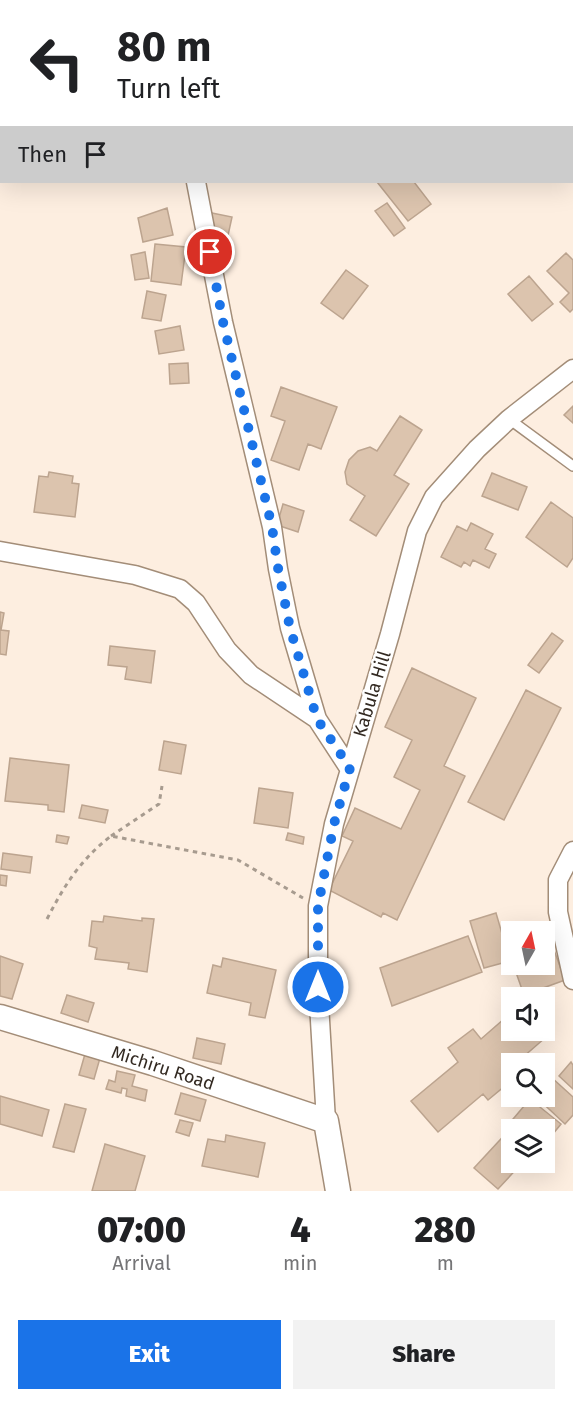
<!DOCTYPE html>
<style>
body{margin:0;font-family:"Fira Sans",sans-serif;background:#f2f2f2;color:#202124;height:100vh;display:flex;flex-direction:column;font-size:22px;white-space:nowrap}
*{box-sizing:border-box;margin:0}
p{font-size:20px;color:#757577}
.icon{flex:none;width:33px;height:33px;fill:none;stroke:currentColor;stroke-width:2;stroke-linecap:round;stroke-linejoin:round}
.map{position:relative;height:1191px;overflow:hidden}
.side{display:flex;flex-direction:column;background:#fff;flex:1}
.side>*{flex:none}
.banner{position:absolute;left:0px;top:0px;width:573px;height:183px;box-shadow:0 6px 24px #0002;background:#fff;color:#202124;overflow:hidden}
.needle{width:39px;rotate:9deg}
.fabs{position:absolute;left:501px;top:921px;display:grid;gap:12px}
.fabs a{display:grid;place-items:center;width:54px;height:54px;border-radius:0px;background:#fff;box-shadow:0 6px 24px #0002;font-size:30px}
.pin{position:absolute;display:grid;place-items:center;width:51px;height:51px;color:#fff;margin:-26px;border:3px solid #fff;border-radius:50%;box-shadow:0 2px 6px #0007}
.me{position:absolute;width:66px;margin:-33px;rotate:0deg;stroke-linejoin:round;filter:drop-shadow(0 0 4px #0008)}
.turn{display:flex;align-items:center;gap:21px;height:126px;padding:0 18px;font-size:27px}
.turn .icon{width:78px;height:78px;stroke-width:2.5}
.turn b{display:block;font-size:42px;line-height:51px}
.then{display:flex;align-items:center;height:57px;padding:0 18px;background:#0003;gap:12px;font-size:22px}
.eta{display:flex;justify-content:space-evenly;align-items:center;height:102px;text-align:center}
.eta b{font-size:36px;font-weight:800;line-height:42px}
.action{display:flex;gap:12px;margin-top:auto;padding:12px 18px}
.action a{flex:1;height:69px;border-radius:0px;background:#1a73e8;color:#fff;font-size:24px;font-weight:800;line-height:69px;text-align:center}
.action a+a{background:#f2f2f2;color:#202124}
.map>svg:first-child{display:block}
.building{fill:#dcc4ae;stroke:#bca48f;stroke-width:1.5}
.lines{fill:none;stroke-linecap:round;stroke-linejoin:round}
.lane-casing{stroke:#a38d78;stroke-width:12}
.street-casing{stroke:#a38d78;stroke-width:21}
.secondary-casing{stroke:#a38d78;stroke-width:27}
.path{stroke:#a79b8f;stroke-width:3;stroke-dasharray:4.5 4.5;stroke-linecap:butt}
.lane{stroke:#fff;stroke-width:9}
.street{stroke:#fff;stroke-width:18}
.secondary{stroke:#fff;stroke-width:24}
.route{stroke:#1a73e8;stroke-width:10;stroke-dasharray:0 18}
.labels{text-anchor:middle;stroke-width:5;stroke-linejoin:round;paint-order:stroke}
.street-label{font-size:18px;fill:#332a22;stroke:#fff}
</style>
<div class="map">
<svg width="573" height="1191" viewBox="0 0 573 1191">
<rect width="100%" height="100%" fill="#fdeee0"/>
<path class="building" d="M90,0H135L90,2Z
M377,182H414L431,204L408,221Z
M387,203L405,228L394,236L375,211Z
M167,208L173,235L143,242L138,218Z
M212,213L232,217L227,240L207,236Z
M155,244L186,247L181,285L151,281Z
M145,252L149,278L135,280L131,255Z
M566,253L573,260V309L570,312L560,302L569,293L547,271Z
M346,270L368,286L343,319L321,303Z
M529,276L553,304L532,321L508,294Z
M147,291L166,295L161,321L142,318Z
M180,326L184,350L159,354L155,331Z
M188,363L189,383L170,384L169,364Z
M281,387L337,407L321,449L308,444L299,470L271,460L285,421L271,416Z
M573,406V423L564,415Z
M400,416L422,430L394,475L409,484L376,536L350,520L365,496L347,484L345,472L349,460L358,451L370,447L377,451Z
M49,472L73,476L72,483L79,484L75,517L34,512L39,476L48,477Z
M492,473L527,487L518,510L482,496Z
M551,502L573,518V558L567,567L526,537Z
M283,504L304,511L298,532L277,525Z
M471,523L493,534L485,549L496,554L489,568L473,560L470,566L464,562L461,567L441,557L457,526L467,531Z
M0,612L4,613L1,630L9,631L6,655L0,654Z
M552,633L563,641L539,673L528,665Z
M110,646L155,651L151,683L125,679L127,667L108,665Z
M412,668L476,698L444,766L465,776L397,920L383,913L381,917L329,890L353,841L342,836L355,808L401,829L420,790L394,777L412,740L385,727Z
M526,690L561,708L504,820L468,802Z
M164,741L186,745L181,774L159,770Z
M10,758L69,765L64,812L48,810V805L5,801Z
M259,788L293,793L288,828L254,823Z
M82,805L108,810L105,823L79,818Z
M288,833L304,837L303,844L286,840Z
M57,835L69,837L67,844L56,842Z
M3,853L32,857L30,873L1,869Z
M0,875L7,876L6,886L0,885Z
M496,913L510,961L484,968L470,921Z
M104,916L142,921V918L154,919L147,972L128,969L129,963L95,959L97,948L89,946L92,921L103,922Z
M468,936L482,972L392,1006L380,968Z
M554,950L565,980L524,995L513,964H544V953Z
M0,956L23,964L12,999L0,996Z
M223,958L276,970L265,1018L249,1015L251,1003L207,993L213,965L221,967Z
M67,995L94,1003L88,1022L61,1013Z
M512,1012V1030H539L545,1038L515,1064H512V1067L505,1072L512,1080L488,1100L483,1094L438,1132L411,1101L458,1062L448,1048L473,1029L481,1039Z
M197,1038L225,1044L221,1064L193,1058Z
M85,1054L100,1058L94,1079L79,1075Z
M571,1062L573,1065V1089L559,1076Z
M117,1071L135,1075L132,1086L147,1090L145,1101L126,1096L127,1089L122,1088L121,1093L106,1089L109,1080L115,1082Z
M551,1077L573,1097V1115L565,1124L535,1096H544V1084Z
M181,1093L206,1100L200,1121L175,1114Z
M0,1096L49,1110L42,1136L0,1124Z
M530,1099L561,1124L544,1145V1130H513L508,1125Z
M65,1104L86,1109L74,1152L53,1147Z
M180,1120L193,1123L189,1136L176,1132Z
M512,1127L515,1130H512V1162H523L498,1189L474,1168Z
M226,1135L265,1143L258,1177L202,1166L208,1139L225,1142Z
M105,1144L145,1156L135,1191H92Z"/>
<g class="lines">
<defs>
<path id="lane" d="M509,419L573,466"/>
<path id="street" d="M161,0V2
M196,182L223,322L272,527L278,569L290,628L317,719
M0,551L135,575L180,589L196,603L227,650L251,675L317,719L349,768
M573,851L558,880V912L573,980
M326,1121L318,987V906L334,824L390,634L417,531L434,497L477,449L509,419L573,369"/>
<path id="secondary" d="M0,1017L153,1063L326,1121L338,1191"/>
</defs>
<use href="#lane" class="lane-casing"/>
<use href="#street" class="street-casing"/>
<use href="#secondary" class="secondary-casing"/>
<path class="path" d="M111,836L159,804L162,786
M47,919C64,886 80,860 111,836L238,860L303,898"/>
<use href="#lane" class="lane"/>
<use href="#street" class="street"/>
<use href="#secondary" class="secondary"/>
</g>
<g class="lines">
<path class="route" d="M210,252L223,322L272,527L278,568L290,628L317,719L350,768L334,824L318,906V987"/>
</g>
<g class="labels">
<g class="street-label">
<text transform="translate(372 694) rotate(-73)" y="6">Kabula Hill</text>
<text transform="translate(163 1068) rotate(18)" y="6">Michiru Road</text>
</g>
</g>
</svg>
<div class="fabs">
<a><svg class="needle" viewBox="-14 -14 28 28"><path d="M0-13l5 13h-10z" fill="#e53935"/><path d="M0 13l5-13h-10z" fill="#757577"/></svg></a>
<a><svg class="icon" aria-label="sound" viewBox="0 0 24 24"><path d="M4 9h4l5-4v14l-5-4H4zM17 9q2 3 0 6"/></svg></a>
<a><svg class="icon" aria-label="search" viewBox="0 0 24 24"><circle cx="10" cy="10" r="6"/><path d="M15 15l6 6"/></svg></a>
<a><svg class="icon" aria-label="layers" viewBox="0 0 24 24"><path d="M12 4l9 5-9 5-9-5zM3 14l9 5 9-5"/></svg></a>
</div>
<div class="pin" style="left:210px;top:252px;background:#d93025"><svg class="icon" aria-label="arrive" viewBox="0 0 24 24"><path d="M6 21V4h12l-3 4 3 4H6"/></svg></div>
<svg class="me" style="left:318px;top:987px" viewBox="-20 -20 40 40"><circle r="17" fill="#1a73e8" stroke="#fff" stroke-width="3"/><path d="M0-11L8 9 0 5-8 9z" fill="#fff"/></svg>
<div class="banner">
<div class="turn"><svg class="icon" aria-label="left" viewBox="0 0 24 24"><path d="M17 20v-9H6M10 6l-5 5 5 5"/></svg><div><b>80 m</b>Turn left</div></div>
<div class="then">Then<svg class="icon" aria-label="arrive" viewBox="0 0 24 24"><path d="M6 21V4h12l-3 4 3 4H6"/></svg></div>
</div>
</div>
<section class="side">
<div class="eta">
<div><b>07:00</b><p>Arrival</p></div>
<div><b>4</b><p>min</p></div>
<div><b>280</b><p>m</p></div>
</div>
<div class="action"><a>Exit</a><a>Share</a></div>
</section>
